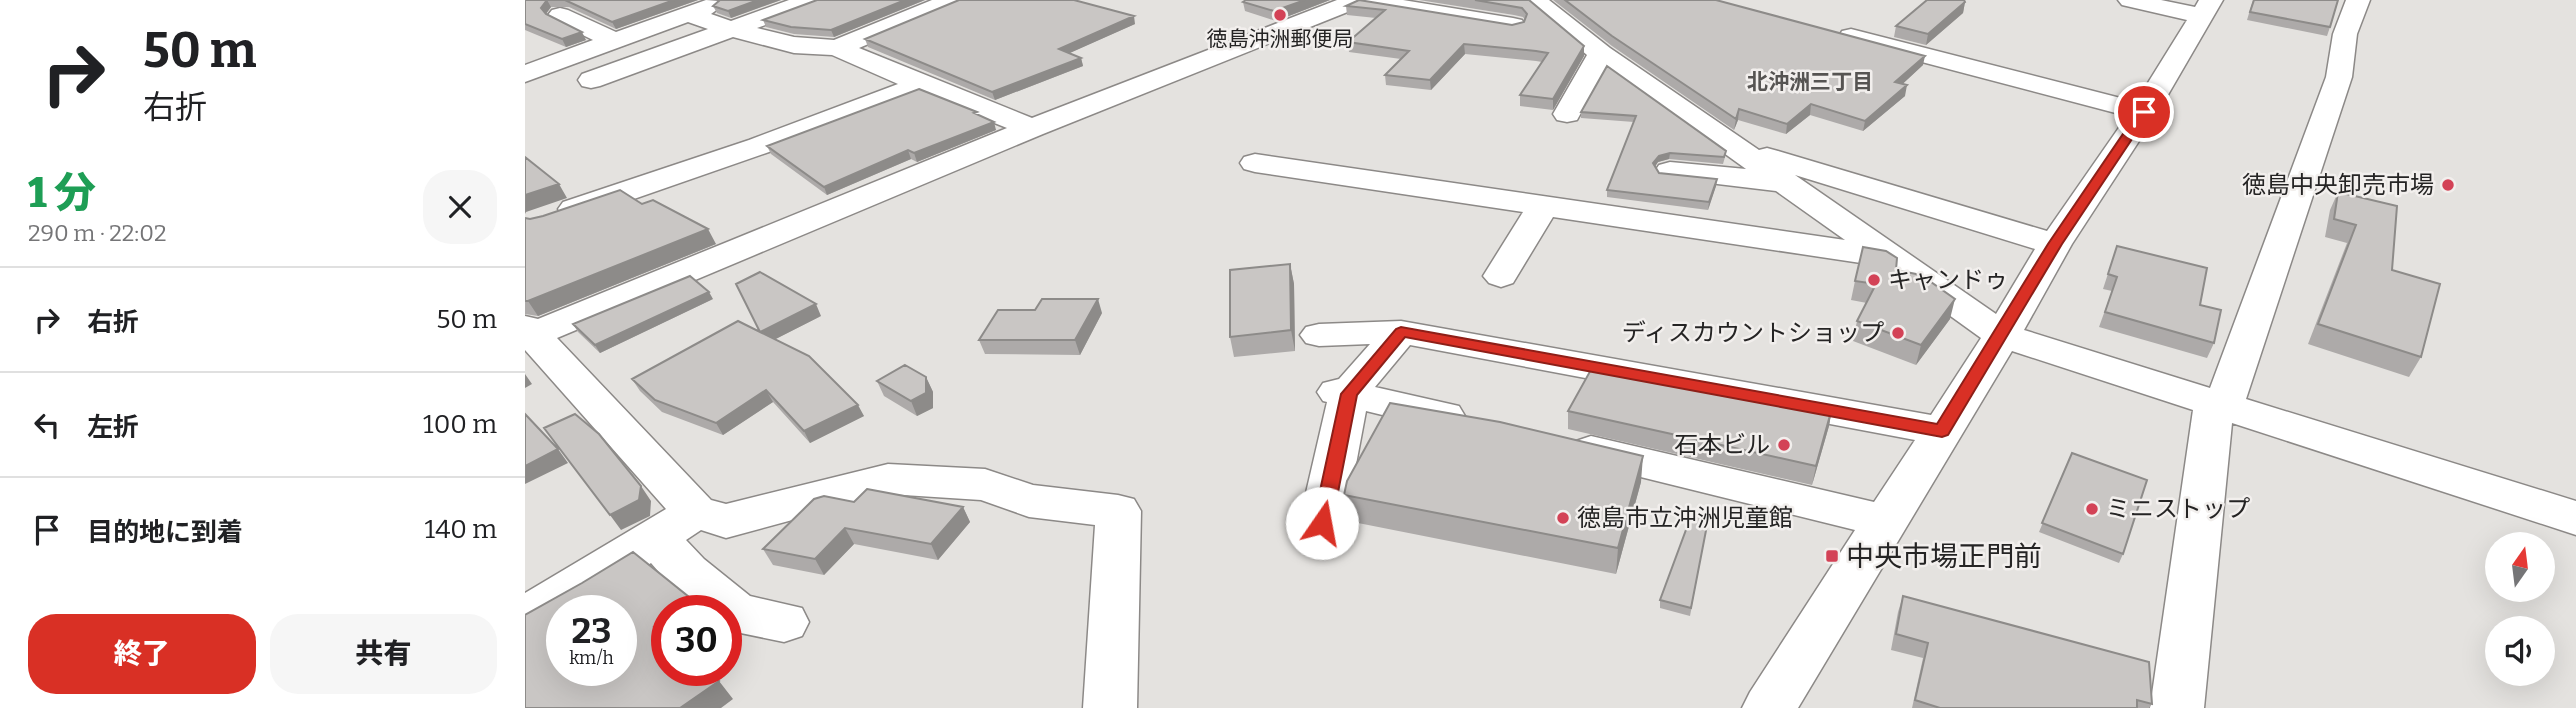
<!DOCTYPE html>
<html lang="ja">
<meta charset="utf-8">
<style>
body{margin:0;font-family:Bitter,"Noto Sans JP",serif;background:#f6f6f6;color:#202124;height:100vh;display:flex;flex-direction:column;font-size:26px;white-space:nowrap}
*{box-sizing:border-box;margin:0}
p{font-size:23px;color:#757577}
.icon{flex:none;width:38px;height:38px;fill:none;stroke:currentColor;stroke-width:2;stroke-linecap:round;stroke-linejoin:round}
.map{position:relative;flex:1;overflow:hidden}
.details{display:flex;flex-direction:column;background:#fff;width:525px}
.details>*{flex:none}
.guide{background:#fff;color:#202124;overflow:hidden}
.needle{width:46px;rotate:14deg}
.buttons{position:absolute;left:1960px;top:532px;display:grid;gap:14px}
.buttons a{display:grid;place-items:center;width:70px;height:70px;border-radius:50%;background:#fff;box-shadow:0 7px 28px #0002;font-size:35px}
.speed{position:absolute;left:21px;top:595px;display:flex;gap:14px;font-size:35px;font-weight:700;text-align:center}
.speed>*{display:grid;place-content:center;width:91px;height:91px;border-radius:50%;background:#fff;box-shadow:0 7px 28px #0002;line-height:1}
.speed small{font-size:18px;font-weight:400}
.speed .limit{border:10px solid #d22;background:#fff;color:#111}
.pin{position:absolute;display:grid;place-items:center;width:60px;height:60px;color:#fff;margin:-30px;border:4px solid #fff;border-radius:50%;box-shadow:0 2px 7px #0007}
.me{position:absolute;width:77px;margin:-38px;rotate:12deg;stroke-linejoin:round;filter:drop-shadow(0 0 5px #0008)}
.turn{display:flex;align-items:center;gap:24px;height:147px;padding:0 28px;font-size:32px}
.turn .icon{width:91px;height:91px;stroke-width:2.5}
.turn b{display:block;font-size:49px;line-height:60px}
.round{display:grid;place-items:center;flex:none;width:74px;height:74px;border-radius:28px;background:#f6f6f6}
.overview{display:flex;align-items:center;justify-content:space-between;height:119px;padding:0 28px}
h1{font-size:42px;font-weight:800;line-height:52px;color:#1e9e55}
.button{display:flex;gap:14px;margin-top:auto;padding:14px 28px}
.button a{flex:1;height:80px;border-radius:28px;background:#d93025;color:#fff;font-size:28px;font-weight:800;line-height:80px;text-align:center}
.button a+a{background:#f6f6f6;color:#202124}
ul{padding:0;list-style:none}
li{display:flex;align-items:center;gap:21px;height:105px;padding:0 28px;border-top:2px solid #e0e0e0}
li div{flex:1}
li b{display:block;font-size:26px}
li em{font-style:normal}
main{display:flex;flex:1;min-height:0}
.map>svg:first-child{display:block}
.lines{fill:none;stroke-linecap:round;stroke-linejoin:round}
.minor-casing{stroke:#8c8987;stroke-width:3}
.minor{fill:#fff;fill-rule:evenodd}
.wall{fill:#adaaa9}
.shaded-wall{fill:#8d8b89}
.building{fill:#c9c6c4;stroke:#8d8b89;stroke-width:2;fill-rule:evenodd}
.route{fill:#d93025;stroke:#8d1f18;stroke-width:2}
.poi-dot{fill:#d34256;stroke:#f2efed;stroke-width:2.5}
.labels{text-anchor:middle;stroke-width:5;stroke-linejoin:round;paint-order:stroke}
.far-poi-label{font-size:21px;fill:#252424;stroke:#f2efed}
.far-neighbourhood-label{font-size:21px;font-weight:bold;fill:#565452;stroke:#f2efed}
.poi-label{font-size:24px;fill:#252424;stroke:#f2efed;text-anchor:end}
.near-poi-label{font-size:28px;fill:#252424;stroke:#f2efed;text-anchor:start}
</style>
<main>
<section class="details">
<div class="guide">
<div class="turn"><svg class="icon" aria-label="right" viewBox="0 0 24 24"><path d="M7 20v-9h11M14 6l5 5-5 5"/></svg><div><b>50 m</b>右折</div></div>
</div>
<div class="overview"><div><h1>1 分</h1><p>290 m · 22:02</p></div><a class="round"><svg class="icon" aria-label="close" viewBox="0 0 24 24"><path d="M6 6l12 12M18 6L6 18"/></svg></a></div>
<ul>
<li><svg class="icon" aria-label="right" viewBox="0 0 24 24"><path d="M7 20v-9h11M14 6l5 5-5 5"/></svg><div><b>右折</b></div><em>50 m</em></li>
<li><svg class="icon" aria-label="left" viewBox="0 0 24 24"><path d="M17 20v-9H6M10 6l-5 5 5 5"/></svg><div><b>左折</b></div><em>100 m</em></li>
<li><svg class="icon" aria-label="arrive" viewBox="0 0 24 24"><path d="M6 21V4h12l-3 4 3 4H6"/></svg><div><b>目的地に到着</b></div><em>140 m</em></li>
</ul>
<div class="button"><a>終了</a><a>共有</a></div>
</section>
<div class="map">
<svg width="2051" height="708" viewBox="0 0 2051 708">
<rect width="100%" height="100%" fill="#e4e2df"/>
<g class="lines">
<defs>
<path id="minor" d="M181,0L193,1L197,6L186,14L206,21L264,0H298L294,5L232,28L269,37L309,40L407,0H439L435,5L334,48L507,118L812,0H878L988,18L997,20L1000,25L997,30L988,32L835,7L518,134L32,338L186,500L201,504L363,464L460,469L508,485L593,495L609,499L616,511L612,708H558L570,525L504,517L456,500L363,494L201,538L176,530L161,540L179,559L225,596L277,608L284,622L277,636L259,642L201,630V611H175L145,585L126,563C101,579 65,611 37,611V619L0,636V593L141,509L0,350V316L13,319L482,128L397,94L244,152L60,216L49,219L38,216L33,209L38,202L224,140L373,84L307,55L269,53L208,37L75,86L66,88L57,86L53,80L57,74L183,29L163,22L0,82V65L68,40L27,20L23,15L27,10L35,8L43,10L91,32Z
M997,0H1024L1085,48L1234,150L1242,148L1253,151L1522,231L1602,116L1317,41L1314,36L1317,31L1326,29L1611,102L1662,20L1597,5L1593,0H1636L1670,7L1674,0H1698L1633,112L1547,244L1499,330L1685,388L1801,77L1808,34L1821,0H1845L1832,34L1827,77L1721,399L2051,501V535L1707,423L1679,708H1625L1668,410L1487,351L1273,708H1217L1225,692L1330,530L1051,461L1045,451L1051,441L1066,436L1349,502L1390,440L885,345L850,387L934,406L940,416L934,426L919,430L841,411L820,523L813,535L797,540L781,535L774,523L802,402L798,401L792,392L798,383L814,379L845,344L794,346L781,343L775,335L781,327L794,324L876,321L1406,415L1456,338L1356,266L1028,217L988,283L976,287L964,283L958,276L998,212L730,172L719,169L715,163L719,157L730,154L1320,240L1251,191L1134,177L1130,171L1134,165L1145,162L1221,169L1081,68L1052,120L1042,122L1032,120L1028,114L1062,55ZM1270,175L1510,249L1471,314Z"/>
</defs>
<use href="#minor" class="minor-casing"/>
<use href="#minor" class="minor"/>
</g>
<path class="wall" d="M0,0H173L91,29L44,7H26L21,14L61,40L41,47L0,30Z
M195,0H256L206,18L192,13L188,6Z
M400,0L309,37L269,34L241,27L238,20Z
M805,0L751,21L720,11L718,2Z
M894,0H1004L1059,46V56L1028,110L995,106V95L1017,62L1011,61L940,54L906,90L861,85L860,75L876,59L824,52L823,42L851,18L822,15L821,6L987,25L999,22L1000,20L998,17L989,15Z
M1028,0H1191L1398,65L1377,84L1380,96L1338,131L1285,115L1261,134L1213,120L1209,130L1087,46Z
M1728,0H1813L1805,27L1802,36L1722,20Z
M1440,2L1438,13L1401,45L1369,37L1371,26Z
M610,24L544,53L556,58L558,66L470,100L343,47L340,39Z
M1082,66L1200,157L1198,164L1144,159L1133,162L1130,166L1134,173L1191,186L1183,210L1082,197V190L1109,122L1056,118V112Z
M453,115L471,130L392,162L386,159L302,195L246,154L242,146Z
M1813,192L1867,270L1896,357L1884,377L1783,344L1822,243L1800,237L1805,210Z
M117,204L191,244L13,316L0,314V218L5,219Z
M1592,246L1675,305L1689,343L1682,358L1574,327L1587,291L1578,289Z
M765,264L769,284L770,351L709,357L705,337Z
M1371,270L1425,319L1391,365L1328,341L1332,321L1342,303L1326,300L1330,281Z
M188,299L75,353L53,332L48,324Z
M577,313L555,355L460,354L454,340Z
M296,316L250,339L339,416L285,443L248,402L198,435L137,412L115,391L107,379Z
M401,377L408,392V408L392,416L359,396L352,381Z
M1232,399L1307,408L1304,426L1287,485L1043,429V411Z
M1547,453L1598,554L1594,563L1514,532Z
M1116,482L1091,574L823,521L819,495Z
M329,502L438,507L445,522L413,560L329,544L299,575L248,565L238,549Z
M1184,515L1165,616L1135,608V600Z
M1378,596L1627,704L1624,708H1387L1398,658L1366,650L1373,612Z"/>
<path class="shaded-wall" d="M22,0L26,7L20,15L16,8Z
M149,0H173L91,29L87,22Z
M233,0H256L206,18L203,11Z
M380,0H400L309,37L306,30Z
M780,0H805L751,21L749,11Z
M1440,2L1438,13L1401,45L1403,34Z
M609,16L610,24L536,57L534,49Z
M57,32L61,40L41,47L37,39Z
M939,44L940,54L906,90L905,80Z
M1059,46V56L1028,110V99Z
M1400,56L1398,65L1368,93L1370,82Z
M556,58L558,66L470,100L467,92Z
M1382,85L1380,96L1338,131L1340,121Z
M1286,104L1285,115L1261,134L1262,124Z
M1214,109L1213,120L1209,130L1211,119Z
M469,122L471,130L392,162L389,153Z
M383,150L386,159L302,195L299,187Z
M1145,153L1144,159L1133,162L1128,170V163L1134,156Z
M1192,179L1191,186L1183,210L1184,202Z
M34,184L42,198L1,212L0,214V195Z
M183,229L191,244L13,316L3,301Z
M765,264L769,284L770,351L766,330Z
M184,292L188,299L75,353L70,345Z
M573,299L577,313L555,355L550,340Z
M1430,299L1425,319L1391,365L1396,345Z
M291,304L296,316L241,344L235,332Z
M0,374L7,384L0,388Z
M401,377L408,392V408L392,416L386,401Z
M241,390L248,402L198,435L191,423Z
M333,405L339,416L285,443L279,431Z
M1307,408L1304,426L1287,485L1291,466Z
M33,449L43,463L0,484V466Z
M1118,456L1116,482L1091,574L1093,548Z
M116,486L126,501L125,516L96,530L85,515Z
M438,507L445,522L413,560L406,544Z
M320,528L329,544L299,575L290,559Z
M169,601L176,611H153Z
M142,619V645L129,627Z
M194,681L208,699L196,708H155Z"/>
<path class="building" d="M0,0H149L87,22L40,0H22L16,8L21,14L57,32L37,39L0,24Z
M195,0H233L203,11L188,6Z
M292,0H380L306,30L266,27L238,20Z
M434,0H549L609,16L534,49L556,58L467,92L340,39Z
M721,0H780L749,11L718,2Z
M834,0L987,25L999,22L1002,14L997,8L950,0H1004L1059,46L1028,99L995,95L1023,53L1011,51L939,44L905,80L860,75L884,51L823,42L860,10L821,6Z
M1040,0H1191L1400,56L1370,82L1382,85L1340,121L1286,104L1262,124L1214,109L1211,119L1087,36Z
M1402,0H1439L1440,2L1403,34L1371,26Z
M1729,0H1813L1805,27L1725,12Z
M1082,66L1201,151L1199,157L1145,153L1134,156L1128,163L1134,173L1192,179L1184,202L1082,190L1111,116L1056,112Z
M394,89L452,112L449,113L469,122L389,153L383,150L299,187L242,146Z
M0,157L34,184L0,195Z
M95,190L117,204L128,200L183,229L3,301H0V218L5,219L18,216Z
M1813,192L1872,206L1867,270L1915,284L1896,357L1793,324L1831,225L1809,219Z
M1592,246L1682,268L1675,305L1696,310L1689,343L1580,312L1592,277L1583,274Z
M1338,247L1361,251L1372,258L1371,270L1396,275L1430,299L1396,345L1332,321L1351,284L1330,281Z
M765,264L766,330L705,337V270Z
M235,272L291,304L235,332L284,356L333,405L279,431L241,390L191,423L130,400L107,379L213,321L235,332L211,284Z
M165,276L184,292L70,345L48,324Z
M517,299H573L550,340H454L473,310H510Z
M380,365L401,377V393L386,401L352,381Z
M1068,366L1232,399L1233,394L1307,408L1291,466L1043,411Z
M865,403L975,422L1118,456L1093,548L819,495L822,481Z
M0,414L33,449L0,466Z
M50,414L74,434L116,486L114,500L85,515L19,428Z
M1547,453L1622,480L1598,554L1517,523Z
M342,489L438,507L406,544L320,528L290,559L238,549L289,499L299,496L329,502Z
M1168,511L1184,515L1166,608L1135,600Z
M108,552L169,601L153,611H142V619L129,627L142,638V670H181L194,681L155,708H0V615L57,583ZM37,611H96V670H37Z
M1378,596L1624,662L1627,704L1612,700V708H1415L1390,700L1403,643L1371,634Z"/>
<path class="route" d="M1619,108L1625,112L1537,244L1423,435L1417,437L880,337L832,395L807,523L804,527H791L788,523L816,394L871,329L876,327L1412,424L1523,244L1615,109Z"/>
<g class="poi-dot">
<circle cx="755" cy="15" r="7"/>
<circle cx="1923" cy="185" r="7"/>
<circle cx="1349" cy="280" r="7"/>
<circle cx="1373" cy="333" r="7"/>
<circle cx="1259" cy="445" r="7"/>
<circle cx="1567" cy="509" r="7"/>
<circle cx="1038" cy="518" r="7"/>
<rect x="1300" y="549" width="14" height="14" rx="3.5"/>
</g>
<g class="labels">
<g class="far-poi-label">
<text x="755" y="46">徳島沖洲郵便局</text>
</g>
<g class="far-neighbourhood-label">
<text x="1285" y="89">北沖洲三丁目</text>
</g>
<g class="poi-label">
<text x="1909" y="193">徳島中央卸売市場</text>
<text x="1363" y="288" text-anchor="start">キャンドゥ</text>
<text x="1359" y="341">ディスカウントショップ</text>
<text x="1245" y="453">石本ビル</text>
<text x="1581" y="517" text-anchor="start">ミニストップ</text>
<text x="1052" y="526" text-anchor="start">徳島市立沖洲児童館</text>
</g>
<g class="near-poi-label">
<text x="1321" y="566">中央市場正門前</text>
</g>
</g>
</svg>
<div class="buttons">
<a><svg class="needle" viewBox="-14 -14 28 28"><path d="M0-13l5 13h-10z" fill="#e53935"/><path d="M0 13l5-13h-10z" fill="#757577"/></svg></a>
<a><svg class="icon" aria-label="sound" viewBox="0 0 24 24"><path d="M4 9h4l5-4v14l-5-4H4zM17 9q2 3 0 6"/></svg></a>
</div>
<div class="speed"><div>23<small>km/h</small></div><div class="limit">30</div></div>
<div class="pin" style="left:1619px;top:112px;background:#d93025"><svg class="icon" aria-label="arrive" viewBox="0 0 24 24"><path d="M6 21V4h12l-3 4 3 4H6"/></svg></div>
<svg class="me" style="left:797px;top:523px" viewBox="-20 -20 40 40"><circle r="19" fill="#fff"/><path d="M0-13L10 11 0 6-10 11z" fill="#d93025"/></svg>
</div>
</main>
